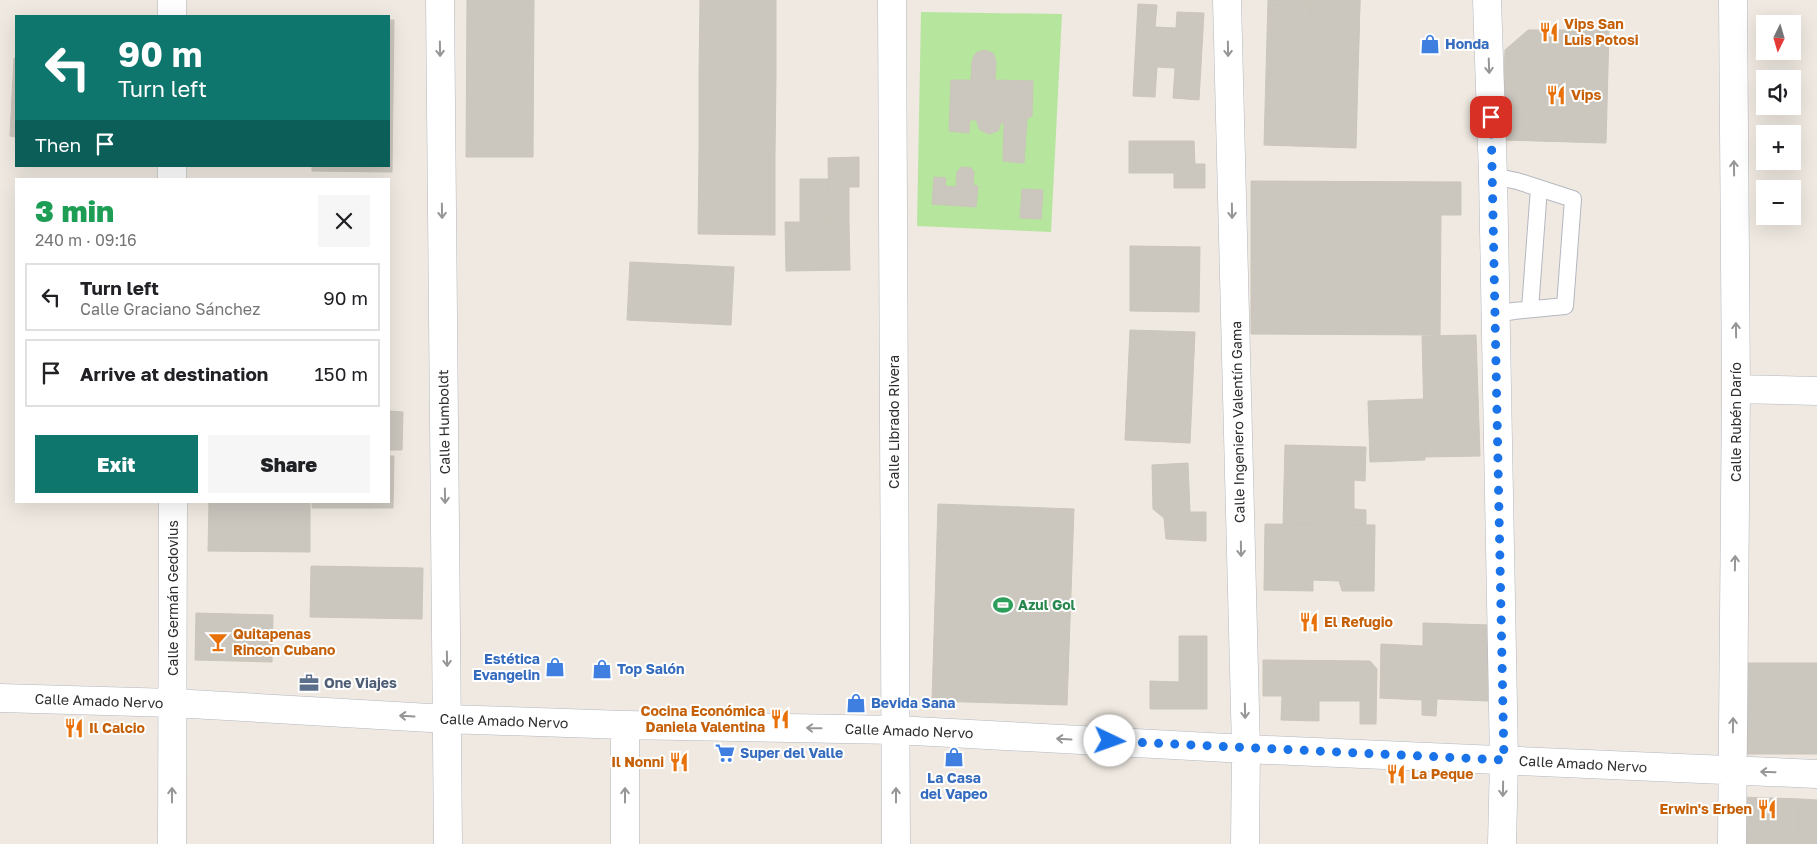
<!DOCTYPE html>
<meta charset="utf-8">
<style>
body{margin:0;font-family:"Golos Text",sans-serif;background:#f6f6f6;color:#202124;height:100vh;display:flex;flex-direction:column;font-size:19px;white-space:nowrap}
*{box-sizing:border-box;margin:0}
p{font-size:16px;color:#757577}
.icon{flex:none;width:28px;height:28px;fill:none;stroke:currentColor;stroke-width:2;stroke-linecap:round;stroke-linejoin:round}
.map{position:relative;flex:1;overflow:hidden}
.side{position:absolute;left:15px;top:178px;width:375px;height:325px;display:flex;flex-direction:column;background:#fff;border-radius:0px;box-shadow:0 5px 20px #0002}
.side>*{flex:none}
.top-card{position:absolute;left:15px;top:15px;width:375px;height:152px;border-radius:0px;box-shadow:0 5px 20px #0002;background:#0f766e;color:#fff;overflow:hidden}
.needle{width:32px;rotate:185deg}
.fabs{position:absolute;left:1756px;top:15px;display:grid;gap:10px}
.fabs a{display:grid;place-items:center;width:45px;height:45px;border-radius:0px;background:#fff;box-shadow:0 5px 20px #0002;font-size:25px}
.pin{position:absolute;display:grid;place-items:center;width:42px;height:42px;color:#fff;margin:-21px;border-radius:10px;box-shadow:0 2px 8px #0006}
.me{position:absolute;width:55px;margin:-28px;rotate:93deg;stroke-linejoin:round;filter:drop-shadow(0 0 4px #0008)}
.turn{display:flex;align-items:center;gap:18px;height:105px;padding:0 20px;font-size:22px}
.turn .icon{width:65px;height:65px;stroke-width:2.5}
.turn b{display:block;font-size:35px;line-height:42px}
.then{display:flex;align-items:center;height:48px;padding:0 20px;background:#0003;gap:10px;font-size:19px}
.round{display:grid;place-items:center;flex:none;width:52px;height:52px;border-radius:0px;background:#f6f6f6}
.summary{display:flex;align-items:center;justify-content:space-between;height:85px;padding:0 20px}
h1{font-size:30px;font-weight:800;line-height:38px;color:#1e9e55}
.button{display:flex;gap:10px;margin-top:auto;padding:10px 20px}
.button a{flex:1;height:58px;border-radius:0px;background:#0f766e;color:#fff;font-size:20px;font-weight:800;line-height:58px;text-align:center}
.button a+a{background:#f6f6f6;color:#202124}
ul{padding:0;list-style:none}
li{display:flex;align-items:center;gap:15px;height:68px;margin:0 10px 8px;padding:0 10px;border:2px solid #e0e0e0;border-radius:0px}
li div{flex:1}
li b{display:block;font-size:19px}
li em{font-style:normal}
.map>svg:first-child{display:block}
.green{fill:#b6e59e}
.building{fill:#cbc7bf;stroke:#cbc5ba}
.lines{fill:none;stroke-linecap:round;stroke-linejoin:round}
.service-casing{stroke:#b4b7c1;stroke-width:18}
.minor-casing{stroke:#b4b7c1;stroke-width:29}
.service{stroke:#fff;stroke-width:16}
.minor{stroke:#fff;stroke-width:28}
.oneway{stroke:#969696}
.route{stroke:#1a73e8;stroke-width:9;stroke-dasharray:0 16.2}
.labels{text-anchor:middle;stroke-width:4;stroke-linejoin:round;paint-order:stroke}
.food-label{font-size:14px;font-weight:bold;fill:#c56008;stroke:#fff;text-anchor:start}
.shop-label{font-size:14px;font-weight:bold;fill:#366cbe;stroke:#fff;text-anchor:start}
.street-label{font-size:14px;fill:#2e2e2e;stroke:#fff}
.leisure-label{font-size:14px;font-weight:bold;fill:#27864d;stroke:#fff;text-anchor:start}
.service-label{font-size:14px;font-weight:bold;fill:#4e5e75;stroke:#fff;text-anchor:start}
</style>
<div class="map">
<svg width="1817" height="844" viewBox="0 0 1817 844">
<rect width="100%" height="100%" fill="#efe9e1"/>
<path class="green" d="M921,12L1062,14L1051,232L917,226Z"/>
<path class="building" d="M467,0H534L533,157H466Z
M700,0H776V75H699Z
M1268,0H1360L1356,148L1264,145Z
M1310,0H1360L1358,66H1309Z
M1138,4L1157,5L1155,27L1176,28L1177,12L1204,13L1199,100L1173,98L1175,68L1157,67L1155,97L1133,96Z
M1272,5L1310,6L1309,66H1326L1325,117L1269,116Z
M389,20H394L392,172L312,171V166H389Z
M1528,30H1609L1606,143L1502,140L1505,50Z
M1278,38H1309V91H1278Z
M985,50L993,53L996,61L995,80L1033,81L1032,116L1027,119L1024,163L1003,161L1004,123H1001L998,131L989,134L980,130L976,120H970L969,133L949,131L951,80H971L972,61L976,53Z
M14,58H16V137L10,136Z
M699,75H776L775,153H699Z
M1129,141H1194L1195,164H1205V188H1174V173H1129Z
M699,153H775V235L698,234Z
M859,157V187H849V222H829L828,158Z
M961,167L971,168L974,172L973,185L978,186L976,207L932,204L934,177L946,178L945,186L956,187L957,172Z
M800,179H828L829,222H800Z
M1251,181L1461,182V215H1441L1440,335L1251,334Z
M1022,189L1043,190L1041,219L1020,218Z
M785,222H849L850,270L786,271Z
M1130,246L1200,247L1199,312L1130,311Z
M630,262L734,267L731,325L627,320Z
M1130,330L1195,332L1190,443L1125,440Z
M1476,335L1480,456L1425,457L1422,336Z
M1423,399L1425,460L1370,462L1368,401Z
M389,411L403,412L402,450H389Z
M1285,445L1366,447L1365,481L1354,480V509L1366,510V525L1283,524Z
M389,456H394L393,508H312V501H389Z
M1188,463L1190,512H1206V541L1166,539L1164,518L1153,509L1152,465Z
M209,501H310V552L208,551Z
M938,504L1074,509L1067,705L932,701Z
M1265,524L1375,525L1374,591H1342L1339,581L1313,580V591L1264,590Z
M311,566L423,568L422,619L310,617Z
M196,613L273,615L272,662L195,660Z
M1423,623L1490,625L1488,701L1437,699L1436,716L1422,715V700L1380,698L1381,644L1423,646Z
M1179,636H1207V709H1150V681L1179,682Z
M1263,660L1370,661L1377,669L1376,724H1360V701H1319V721L1281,720L1282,696H1263Z
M1746,663H1817V754H1746Z
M1741,797L1800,799L1798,844H1739Z
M1800,799L1817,800V844H1798Z"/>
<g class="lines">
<defs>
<path id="service" d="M1493,176L1517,181L1573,199L1565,306L1514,311L1495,314
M1530,309L1539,188"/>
<path id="minor" d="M172,0V16
M440,0L448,844
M892,0L896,844
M1227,0L1246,749L1245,844
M1487,0L1493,176L1504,760L1502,844
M172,166V179
M1736,389L1817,391
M0,698L173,703L447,719L625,725L896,730L1246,749L1817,774
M625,725V844
M172,844L173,501
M1732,844L1736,389L1733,0"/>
</defs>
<use href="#service" class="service-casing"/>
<use href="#minor" class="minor-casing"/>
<use href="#service" class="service"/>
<use href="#minor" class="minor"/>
</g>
<defs><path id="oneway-shaft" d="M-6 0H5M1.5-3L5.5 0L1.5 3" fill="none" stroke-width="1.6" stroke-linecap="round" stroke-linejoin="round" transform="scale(1.25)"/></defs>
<g class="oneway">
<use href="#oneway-shaft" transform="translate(440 49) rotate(89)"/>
<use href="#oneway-shaft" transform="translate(1228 49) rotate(89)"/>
<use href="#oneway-shaft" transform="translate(1489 66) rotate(88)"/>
<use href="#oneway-shaft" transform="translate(1734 168) rotate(-91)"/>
<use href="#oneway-shaft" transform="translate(442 211) rotate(89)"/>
<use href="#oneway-shaft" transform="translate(1232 211) rotate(89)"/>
<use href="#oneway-shaft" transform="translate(1736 330) rotate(-91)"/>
<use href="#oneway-shaft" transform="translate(445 496) rotate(89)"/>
<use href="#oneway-shaft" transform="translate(1241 549) rotate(89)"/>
<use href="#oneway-shaft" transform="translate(1735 563) rotate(-89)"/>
<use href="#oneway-shaft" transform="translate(447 659) rotate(89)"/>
<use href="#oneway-shaft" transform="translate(1245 711) rotate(89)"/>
<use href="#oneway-shaft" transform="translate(407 716) rotate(-177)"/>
<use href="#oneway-shaft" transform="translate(1733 725) rotate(-89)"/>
<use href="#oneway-shaft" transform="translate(814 728) rotate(-179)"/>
<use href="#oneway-shaft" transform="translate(1064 739) rotate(-177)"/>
<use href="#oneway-shaft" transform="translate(1768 772) rotate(-178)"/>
<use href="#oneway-shaft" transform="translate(1503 789) rotate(91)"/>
<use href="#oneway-shaft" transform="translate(172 795) rotate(-90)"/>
<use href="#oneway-shaft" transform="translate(625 795) rotate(-90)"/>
<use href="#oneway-shaft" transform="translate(896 795) rotate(-90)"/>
</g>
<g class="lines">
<path class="route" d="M1110,741L1504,760L1491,117"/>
</g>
<defs>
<symbol id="restaurant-bare" viewBox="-9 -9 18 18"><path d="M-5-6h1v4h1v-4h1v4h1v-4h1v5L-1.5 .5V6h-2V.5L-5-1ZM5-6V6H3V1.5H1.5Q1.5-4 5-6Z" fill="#e8710a" stroke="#fff" stroke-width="2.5" paint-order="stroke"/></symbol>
<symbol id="shop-bare" viewBox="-9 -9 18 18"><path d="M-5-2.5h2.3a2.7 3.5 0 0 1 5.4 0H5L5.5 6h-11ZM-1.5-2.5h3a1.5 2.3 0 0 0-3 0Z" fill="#3f7fe0" stroke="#fff" stroke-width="2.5" paint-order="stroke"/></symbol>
<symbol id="stadium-bare" viewBox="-9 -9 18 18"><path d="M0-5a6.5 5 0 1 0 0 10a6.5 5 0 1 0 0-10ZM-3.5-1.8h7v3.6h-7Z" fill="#2e9e5b" stroke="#fff" stroke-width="2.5" paint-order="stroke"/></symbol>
<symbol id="bar-bare" viewBox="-9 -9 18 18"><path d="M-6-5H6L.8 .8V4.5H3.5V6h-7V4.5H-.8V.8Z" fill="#e8710a" stroke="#fff" stroke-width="2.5" paint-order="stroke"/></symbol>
<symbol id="office-bare" viewBox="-9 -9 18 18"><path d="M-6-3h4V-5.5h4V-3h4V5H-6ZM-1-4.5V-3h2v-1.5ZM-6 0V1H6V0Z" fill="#5c6f8a" stroke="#fff" stroke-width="2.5" paint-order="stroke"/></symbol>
<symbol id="supermarket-bare" viewBox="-9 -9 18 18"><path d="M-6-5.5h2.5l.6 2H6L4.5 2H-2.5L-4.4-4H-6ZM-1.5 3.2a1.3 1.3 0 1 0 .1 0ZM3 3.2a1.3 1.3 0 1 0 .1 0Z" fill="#3f7fe0" stroke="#fff" stroke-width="2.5" paint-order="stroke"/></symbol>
</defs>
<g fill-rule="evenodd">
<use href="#restaurant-bare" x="1535" y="18" width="28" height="28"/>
<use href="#shop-bare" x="1416" y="30" width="28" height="28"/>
<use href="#restaurant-bare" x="1542" y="81" width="28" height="28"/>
<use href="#stadium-bare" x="989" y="591" width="28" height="28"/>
<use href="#restaurant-bare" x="1295" y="608" width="28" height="28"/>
<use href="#bar-bare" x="204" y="628" width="28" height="28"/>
<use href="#shop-bare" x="541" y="653" width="28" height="28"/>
<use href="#shop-bare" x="588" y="655" width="28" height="28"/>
<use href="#office-bare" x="295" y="669" width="28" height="28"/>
<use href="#shop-bare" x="842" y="689" width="28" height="28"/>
<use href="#restaurant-bare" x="766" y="705" width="28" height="28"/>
<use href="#restaurant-bare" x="60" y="714" width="28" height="28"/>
<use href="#supermarket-bare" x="711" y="739" width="28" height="28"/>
<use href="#shop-bare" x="940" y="743" width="28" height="28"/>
<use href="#restaurant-bare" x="665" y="748" width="28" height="28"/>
<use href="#restaurant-bare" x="1382" y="760" width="28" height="28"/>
<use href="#restaurant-bare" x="1753" y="795" width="28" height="28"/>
</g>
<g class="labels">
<g class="food-label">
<text x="1564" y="29">Vips San<tspan x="1564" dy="16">Luis Potosi</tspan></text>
<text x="1571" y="100">Vips</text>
<text x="1324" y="627">El Refugio</text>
<text x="233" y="639">Quitapenas<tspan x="233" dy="16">Rincon Cubano</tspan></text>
<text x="765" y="716" text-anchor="end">Cocina Económica<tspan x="765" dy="16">Daniela Valentina</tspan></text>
<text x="89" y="733">Il Calcio</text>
<text x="664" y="767" text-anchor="end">Il Nonni</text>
<text x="1411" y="779">La Peque</text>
<text x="1752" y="814" text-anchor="end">Erwin's Erben</text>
</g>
<g class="shop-label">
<text x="1445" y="49">Honda</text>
<text x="540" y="664" text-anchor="end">Estética<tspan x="540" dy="16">Evangelin</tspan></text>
<text x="617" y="674">Top Salón</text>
<text x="871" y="708">Bevida Sana</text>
<text x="740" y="758">Super del Valle</text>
<text x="954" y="783" text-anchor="middle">La Casa<tspan x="954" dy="16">del Vapeo</tspan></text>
</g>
<g class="street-label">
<text transform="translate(444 422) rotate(-91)" y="5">Calle Humboldt</text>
<text transform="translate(894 422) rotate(-90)" y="5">Calle Librado Rivera</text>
<text transform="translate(1238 422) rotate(-91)" y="5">Calle Ingeniero Valentín Gama</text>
<text transform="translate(1736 422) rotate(-90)" y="5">Calle Rubén Darío</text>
<text transform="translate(173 598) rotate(-90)" y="5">Calle Germán Gedovius</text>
<text transform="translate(99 701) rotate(2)" y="5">Calle Amado Nervo</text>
<text transform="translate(504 721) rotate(2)" y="5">Calle Amado Nervo</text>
<text transform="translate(909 731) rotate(2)" y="5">Calle Amado Nervo</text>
<text transform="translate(1583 764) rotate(3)" y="5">Calle Amado Nervo</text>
</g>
<g class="leisure-label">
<text x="1018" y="610">Azul Gol</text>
</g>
<g class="service-label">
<text x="324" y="688">One Viajes</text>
</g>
</g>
</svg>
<div class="fabs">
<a><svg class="needle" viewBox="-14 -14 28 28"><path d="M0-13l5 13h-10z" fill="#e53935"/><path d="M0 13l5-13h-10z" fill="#757577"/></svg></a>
<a><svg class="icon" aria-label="sound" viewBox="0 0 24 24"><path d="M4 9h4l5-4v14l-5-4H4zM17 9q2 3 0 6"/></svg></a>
<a>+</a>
<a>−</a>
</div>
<div class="pin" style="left:1491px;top:117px;background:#d93025"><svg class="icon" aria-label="arrive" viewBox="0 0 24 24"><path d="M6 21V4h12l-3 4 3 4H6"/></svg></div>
<svg class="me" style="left:1110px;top:741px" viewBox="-20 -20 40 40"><circle r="19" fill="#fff"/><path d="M0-13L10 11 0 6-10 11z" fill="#1a73e8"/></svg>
<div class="top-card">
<div class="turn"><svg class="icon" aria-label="left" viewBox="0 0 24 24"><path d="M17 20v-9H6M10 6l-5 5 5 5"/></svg><div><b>90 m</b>Turn left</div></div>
<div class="then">Then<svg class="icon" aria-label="arrive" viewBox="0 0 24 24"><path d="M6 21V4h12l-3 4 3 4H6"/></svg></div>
</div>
<section class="side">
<div class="summary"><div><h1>3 min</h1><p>240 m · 09:16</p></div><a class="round"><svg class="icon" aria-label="close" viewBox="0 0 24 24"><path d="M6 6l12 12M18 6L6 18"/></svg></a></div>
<ul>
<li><svg class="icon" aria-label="left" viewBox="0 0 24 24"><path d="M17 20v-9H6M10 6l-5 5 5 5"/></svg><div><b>Turn left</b><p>Calle Graciano Sánchez</p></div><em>90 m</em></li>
<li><svg class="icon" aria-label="arrive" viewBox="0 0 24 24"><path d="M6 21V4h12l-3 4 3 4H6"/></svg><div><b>Arrive at destination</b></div><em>150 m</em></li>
</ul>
<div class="button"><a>Exit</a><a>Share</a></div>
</section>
</div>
